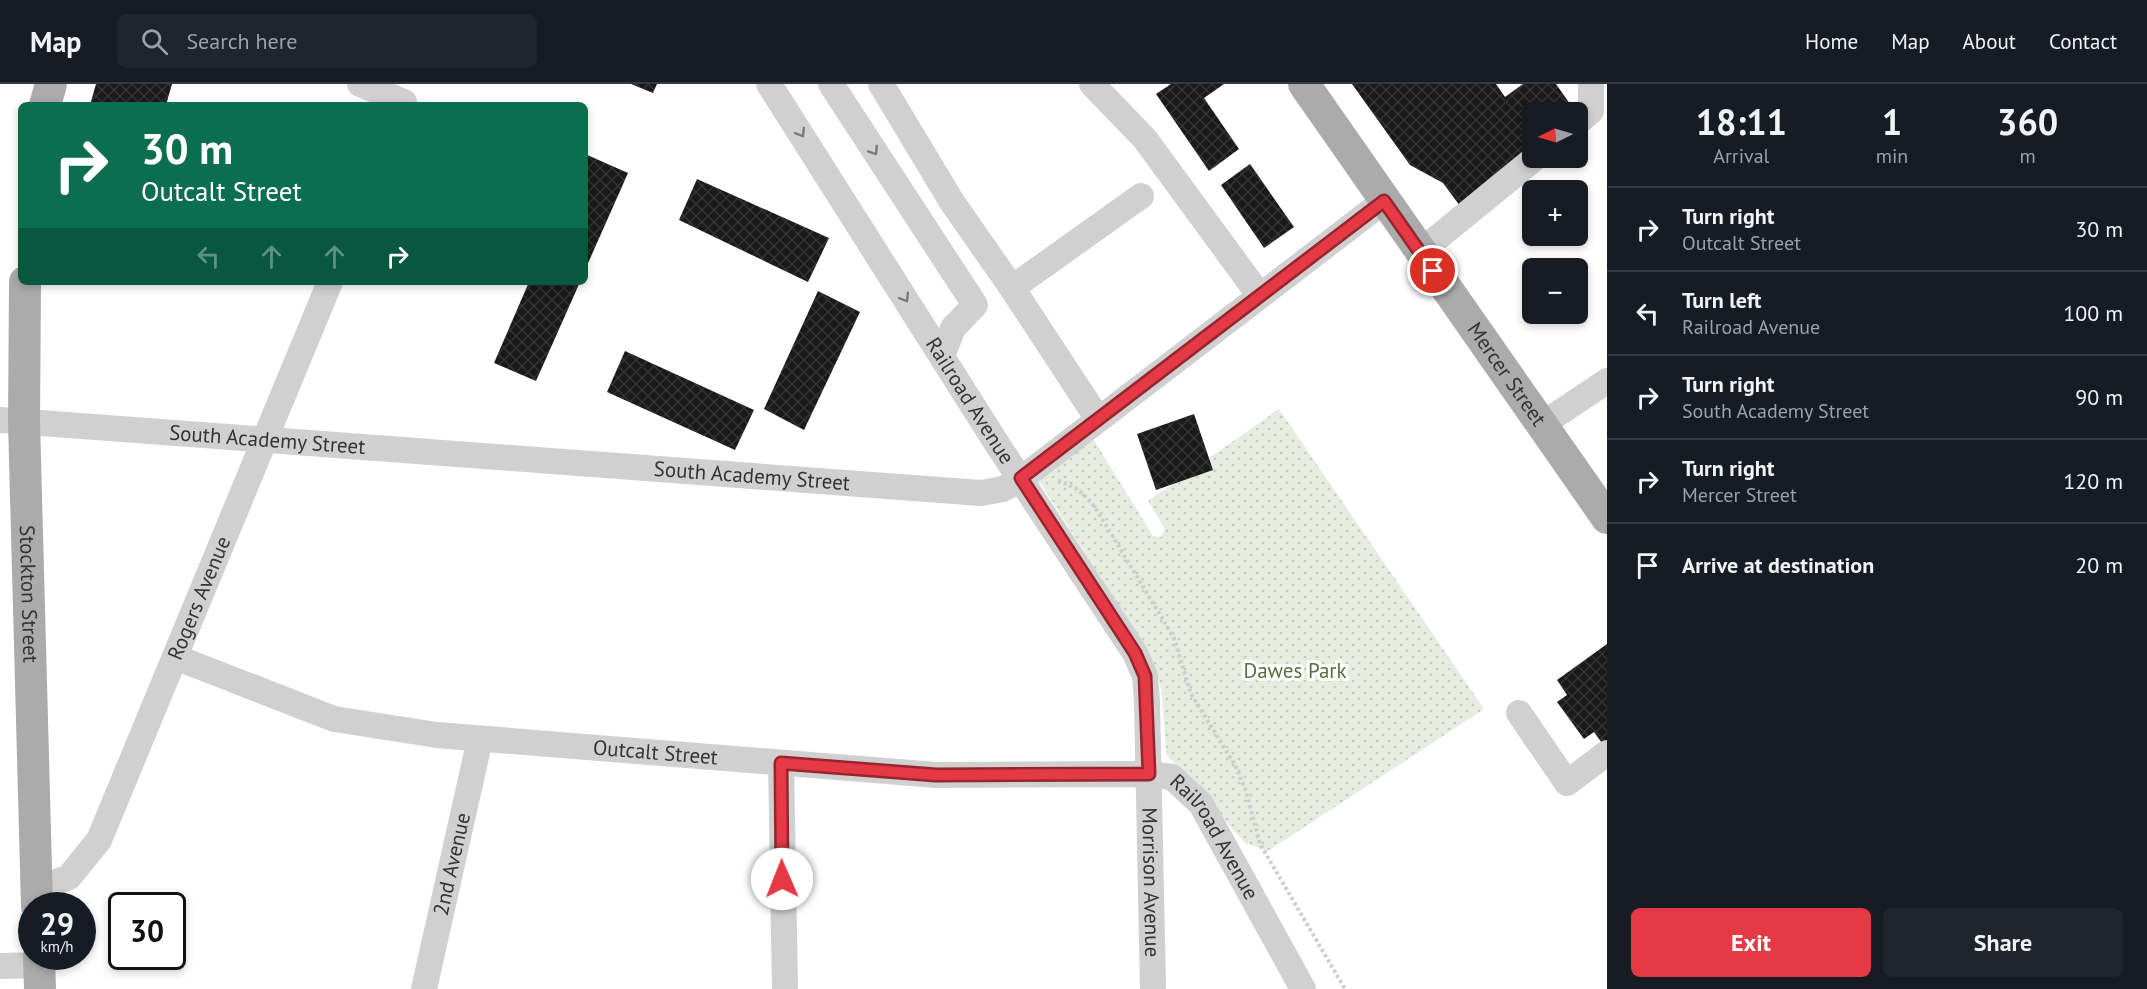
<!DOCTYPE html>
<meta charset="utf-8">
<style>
body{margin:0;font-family:"PT Sans",sans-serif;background:#20242c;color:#f1f3f6;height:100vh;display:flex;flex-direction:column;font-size:22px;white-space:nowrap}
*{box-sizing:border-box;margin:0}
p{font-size:20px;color:#9ea1a6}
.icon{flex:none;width:33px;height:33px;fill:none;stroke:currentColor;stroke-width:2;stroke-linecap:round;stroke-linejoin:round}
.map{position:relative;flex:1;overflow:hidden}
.drawer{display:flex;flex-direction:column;background:#171b24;width:540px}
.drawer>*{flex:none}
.hud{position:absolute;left:18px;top:18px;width:570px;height:183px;border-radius:9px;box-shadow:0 3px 9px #0003;background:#0b6e4f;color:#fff;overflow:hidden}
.needle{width:39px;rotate:265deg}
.controls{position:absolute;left:1522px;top:18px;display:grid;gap:12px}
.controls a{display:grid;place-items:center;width:66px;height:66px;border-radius:9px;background:#171b24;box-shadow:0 3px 9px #0003;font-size:30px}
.speed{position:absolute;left:18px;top:808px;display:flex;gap:12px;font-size:30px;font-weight:700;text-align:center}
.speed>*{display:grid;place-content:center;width:78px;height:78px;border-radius:50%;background:#171b24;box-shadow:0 3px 9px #0003;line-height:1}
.speed small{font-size:15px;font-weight:400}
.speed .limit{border:3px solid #111;border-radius:9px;background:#fff;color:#111}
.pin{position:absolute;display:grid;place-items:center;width:51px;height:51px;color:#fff;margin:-26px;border:3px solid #fff;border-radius:50%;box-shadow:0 2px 6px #0007}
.me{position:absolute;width:66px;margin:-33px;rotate:359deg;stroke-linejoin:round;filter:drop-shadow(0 0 4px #0008)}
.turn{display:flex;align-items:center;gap:21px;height:126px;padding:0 24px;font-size:27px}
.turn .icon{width:78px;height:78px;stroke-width:2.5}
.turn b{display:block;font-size:42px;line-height:51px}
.lanes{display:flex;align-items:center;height:57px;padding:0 24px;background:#0003;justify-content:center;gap:30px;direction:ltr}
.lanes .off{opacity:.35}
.eta{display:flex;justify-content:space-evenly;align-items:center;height:102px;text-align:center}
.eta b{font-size:36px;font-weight:700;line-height:42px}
.action{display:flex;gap:12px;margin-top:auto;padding:12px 24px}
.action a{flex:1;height:69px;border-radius:9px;background:#e63946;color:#fff;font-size:24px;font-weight:700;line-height:69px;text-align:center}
.action a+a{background:#20242c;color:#f1f3f6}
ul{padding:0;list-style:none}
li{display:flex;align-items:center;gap:18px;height:84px;padding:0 24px;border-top:2px solid #363941}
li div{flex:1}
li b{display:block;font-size:22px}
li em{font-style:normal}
header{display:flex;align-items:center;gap:36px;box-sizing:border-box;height:84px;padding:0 30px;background:#171b24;border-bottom:2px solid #363941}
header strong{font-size:28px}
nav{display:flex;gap:33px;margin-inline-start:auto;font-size:21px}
.search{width:420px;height:54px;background:#20242c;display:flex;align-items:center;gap:15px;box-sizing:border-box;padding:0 21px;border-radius:9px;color:#9ea1a6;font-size:22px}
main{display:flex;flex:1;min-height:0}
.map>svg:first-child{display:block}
.park{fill:url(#park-dots)}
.building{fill:url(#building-cross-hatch)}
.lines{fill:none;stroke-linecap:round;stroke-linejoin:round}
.path{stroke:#cdcdcd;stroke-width:4;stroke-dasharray:3 3;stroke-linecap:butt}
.minor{stroke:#d0d0d0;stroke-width:26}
.major{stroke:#ababab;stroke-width:32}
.oneway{stroke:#7a7a7a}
.route-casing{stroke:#96252e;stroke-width:15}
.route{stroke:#e63946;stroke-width:10}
.labels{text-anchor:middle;stroke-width:6;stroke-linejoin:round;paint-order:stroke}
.street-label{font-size:21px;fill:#333;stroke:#fff}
.park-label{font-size:21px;fill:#56703f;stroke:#fff}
</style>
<header>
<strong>Map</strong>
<div class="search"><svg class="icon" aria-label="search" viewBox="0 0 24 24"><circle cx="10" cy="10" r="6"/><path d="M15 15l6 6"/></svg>Search here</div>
<nav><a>Home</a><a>Map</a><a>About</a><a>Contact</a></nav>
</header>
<main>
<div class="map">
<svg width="1607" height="905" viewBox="0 0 1607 905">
<defs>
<pattern id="park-dots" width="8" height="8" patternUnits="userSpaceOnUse" patternTransform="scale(1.5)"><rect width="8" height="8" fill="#e6ecdf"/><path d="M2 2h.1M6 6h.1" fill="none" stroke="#c6cbc0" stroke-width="1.8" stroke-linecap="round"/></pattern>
<pattern id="building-cross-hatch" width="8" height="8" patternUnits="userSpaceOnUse" patternTransform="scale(1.5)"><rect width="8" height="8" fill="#1a1a1a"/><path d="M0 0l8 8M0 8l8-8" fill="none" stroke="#333"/></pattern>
</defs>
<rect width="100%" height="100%" fill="#fff"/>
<path class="park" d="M1279,325L1484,625L1268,767L1245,759L1166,670L1162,610L1157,587L1146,565L1038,395L1092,353L1153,452L1161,453L1165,445L1148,417Z"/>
<path class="building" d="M96,0H172L166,21H90Z
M631,0H657L653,9Z
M1171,0H1224L1204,14L1239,65L1209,87L1156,10Z
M1352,0H1496L1505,13L1523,0H1556L1570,20L1558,28H1533V69L1460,122L1443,99L1410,81Z
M585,70L628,89L585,186Z
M1250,80L1294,143L1264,164L1221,101Z
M697,95L829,154L808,198L679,136Z
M529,198H580L536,297L494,279Z
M818,207L860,228L804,346L764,325Z
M625,267L754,326L735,366L607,308Z
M1194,330L1213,386L1156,406L1137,350Z
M1607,560V666L1594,648L1584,655L1557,618L1567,611L1557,596Z"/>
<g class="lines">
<path class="path" d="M1058,397C1075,402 1083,409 1095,423L1174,554L1191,610L1235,681L1246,707L1260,760L1345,905"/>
<g class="minor">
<path d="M360,0L404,18"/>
<path id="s1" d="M769,0L999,363L1135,569L1145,592L1147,618L1153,905"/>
<path d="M831,0L975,221L953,244L942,272"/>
<path d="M881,0L952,118L1012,204L1098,335"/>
<path d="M1092,0L1145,55L1260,212"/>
<path d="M1578,38L1591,27V0"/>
<path d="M1420,168L1535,74"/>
<path d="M1012,204L1141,112"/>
<path id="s2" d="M0,336L981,409L1003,405L1021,395L1384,117"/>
<path d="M1541,341L1607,297"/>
<path id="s3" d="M175,573L334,635L437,651L936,691L1149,690L1172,693L1201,720L1303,905"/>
<path d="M1519,629L1567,699L1607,669"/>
<path d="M781,679L785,905"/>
<path id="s4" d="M37,806L69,793L99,756L330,198"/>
<path d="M0,882L39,881"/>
<path id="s5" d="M424,905L480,655"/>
</g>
<g class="major">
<path id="s6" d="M1304,0L1607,434"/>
<path d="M45,21L51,0"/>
<path id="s7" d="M25,198L24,338L37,822"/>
<path d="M39,873L40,905"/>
</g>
</g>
<defs><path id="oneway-chevron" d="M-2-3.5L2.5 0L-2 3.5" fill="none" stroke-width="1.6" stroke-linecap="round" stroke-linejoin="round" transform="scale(1.5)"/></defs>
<g class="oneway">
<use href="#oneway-chevron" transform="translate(801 49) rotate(58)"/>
<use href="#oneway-chevron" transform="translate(874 67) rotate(57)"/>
<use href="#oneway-chevron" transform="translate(905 214) rotate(58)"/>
</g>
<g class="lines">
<defs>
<path id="route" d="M782,795L781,679L936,691L1149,690L1145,592L1135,569L1021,394L1384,117L1433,187"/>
</defs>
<use href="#route" class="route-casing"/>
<use href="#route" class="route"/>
</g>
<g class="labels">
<g class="street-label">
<text dy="7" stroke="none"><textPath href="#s6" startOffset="354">Mercer Street</textPath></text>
<text dy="7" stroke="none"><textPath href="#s1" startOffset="375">Railroad Avenue</textPath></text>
<text dy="7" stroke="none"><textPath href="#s2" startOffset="268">South Academy Street</textPath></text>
<text dy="7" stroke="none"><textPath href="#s2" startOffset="754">South Academy Street</textPath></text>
<text dy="7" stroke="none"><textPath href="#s7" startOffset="312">Stockton Street</textPath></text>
<text dy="7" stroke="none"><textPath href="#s4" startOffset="344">Rogers Avenue</textPath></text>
<text dy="7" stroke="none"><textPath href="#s3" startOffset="494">Outcalt Street</textPath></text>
<text dy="7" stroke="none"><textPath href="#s3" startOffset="1086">Railroad Avenue</textPath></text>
<text dy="7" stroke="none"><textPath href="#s5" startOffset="128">2nd Avenue</textPath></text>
<text dy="7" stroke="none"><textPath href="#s1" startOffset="908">Morrison Avenue</textPath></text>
</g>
<g class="park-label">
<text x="1295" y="594">Dawes Park</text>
</g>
</g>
</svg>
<div class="controls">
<a><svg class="needle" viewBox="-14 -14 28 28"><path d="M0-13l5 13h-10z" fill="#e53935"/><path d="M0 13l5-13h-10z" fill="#9ea1a6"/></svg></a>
<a>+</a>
<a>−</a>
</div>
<div class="speed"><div>29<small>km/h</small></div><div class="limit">30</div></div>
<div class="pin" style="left:1433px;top:187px;background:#d93025"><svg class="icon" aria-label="arrive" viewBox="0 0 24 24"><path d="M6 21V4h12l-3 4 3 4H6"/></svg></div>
<svg class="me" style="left:782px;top:795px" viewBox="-20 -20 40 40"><circle r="19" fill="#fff"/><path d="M0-13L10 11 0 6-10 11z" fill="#e63946"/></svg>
<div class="hud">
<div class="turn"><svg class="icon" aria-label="right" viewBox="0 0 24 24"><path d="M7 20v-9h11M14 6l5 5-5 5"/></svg><div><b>30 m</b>Outcalt Street</div></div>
<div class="lanes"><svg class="icon off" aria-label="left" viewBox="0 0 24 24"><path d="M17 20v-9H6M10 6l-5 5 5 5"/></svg><svg class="icon off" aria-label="ahead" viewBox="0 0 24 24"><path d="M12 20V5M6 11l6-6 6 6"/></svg><svg class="icon off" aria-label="ahead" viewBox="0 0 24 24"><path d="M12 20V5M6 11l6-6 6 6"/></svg><svg class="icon" aria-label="right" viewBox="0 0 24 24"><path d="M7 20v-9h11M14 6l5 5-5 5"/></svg></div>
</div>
</div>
<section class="drawer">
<div class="eta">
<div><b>18:11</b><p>Arrival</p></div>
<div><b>1</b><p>min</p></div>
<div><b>360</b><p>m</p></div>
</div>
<ul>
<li><svg class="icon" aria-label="right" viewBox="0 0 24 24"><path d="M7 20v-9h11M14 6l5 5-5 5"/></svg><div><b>Turn right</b><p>Outcalt Street</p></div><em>30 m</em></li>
<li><svg class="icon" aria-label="left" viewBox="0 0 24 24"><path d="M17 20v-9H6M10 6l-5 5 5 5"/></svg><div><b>Turn left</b><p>Railroad Avenue</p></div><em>100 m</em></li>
<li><svg class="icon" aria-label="right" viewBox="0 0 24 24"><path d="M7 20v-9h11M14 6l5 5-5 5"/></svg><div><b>Turn right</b><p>South Academy Street</p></div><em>90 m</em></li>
<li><svg class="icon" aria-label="right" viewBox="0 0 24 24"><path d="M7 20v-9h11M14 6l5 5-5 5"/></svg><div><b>Turn right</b><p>Mercer Street</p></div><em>120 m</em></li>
<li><svg class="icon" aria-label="arrive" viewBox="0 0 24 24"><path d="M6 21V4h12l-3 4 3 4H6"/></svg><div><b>Arrive at destination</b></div><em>20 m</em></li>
</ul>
<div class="action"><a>Exit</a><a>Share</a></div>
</section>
</main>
